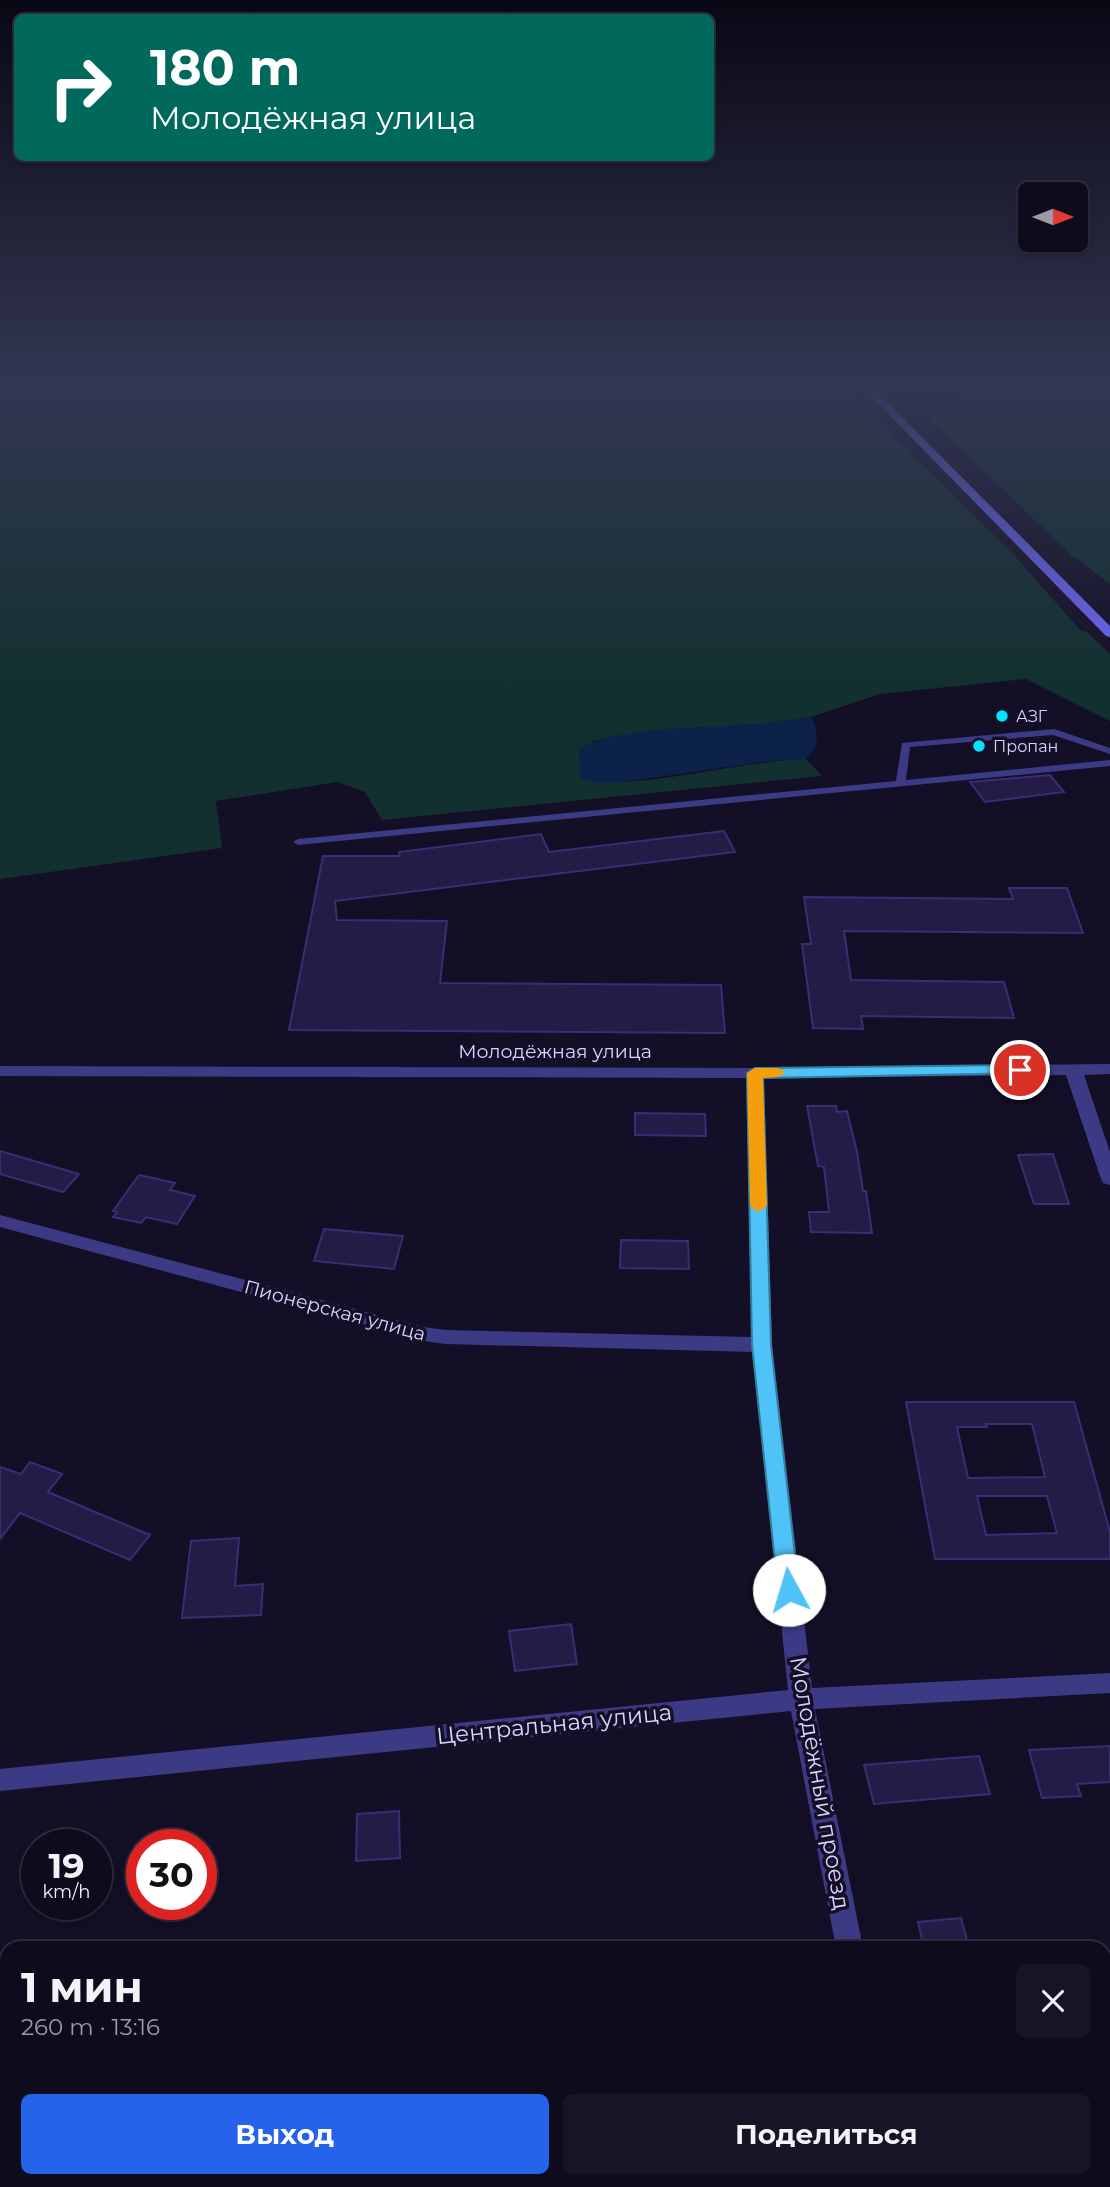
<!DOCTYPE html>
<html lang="ru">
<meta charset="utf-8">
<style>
body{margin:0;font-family:Montserrat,sans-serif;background:#171425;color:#f1f3f6;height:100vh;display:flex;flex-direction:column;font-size:26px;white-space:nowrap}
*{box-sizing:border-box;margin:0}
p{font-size:23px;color:#9b9ba3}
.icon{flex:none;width:38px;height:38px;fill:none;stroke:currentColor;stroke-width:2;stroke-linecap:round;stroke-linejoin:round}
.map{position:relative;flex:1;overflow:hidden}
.details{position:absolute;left:0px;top:1941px;width:1111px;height:247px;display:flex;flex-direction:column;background:#0e0b1c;border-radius:21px 21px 0 0;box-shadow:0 4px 10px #0003,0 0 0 2px #2e2b3b}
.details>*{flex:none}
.top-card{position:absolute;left:14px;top:14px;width:700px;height:147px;border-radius:10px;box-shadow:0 4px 10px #0003,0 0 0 2px #2e2b3b;background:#00695c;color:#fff;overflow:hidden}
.needle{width:46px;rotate:90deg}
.buttons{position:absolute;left:1018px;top:182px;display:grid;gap:14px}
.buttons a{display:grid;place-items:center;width:70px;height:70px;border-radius:10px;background:#0e0b1c;box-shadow:0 4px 10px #0003,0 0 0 2px #2e2b3b;font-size:35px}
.speed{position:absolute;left:21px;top:1829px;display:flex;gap:14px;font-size:35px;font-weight:700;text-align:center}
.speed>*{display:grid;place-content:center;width:91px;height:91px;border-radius:50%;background:#0e0b1c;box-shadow:0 4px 10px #0003,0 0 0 2px #2e2b3b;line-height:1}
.speed small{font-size:18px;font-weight:400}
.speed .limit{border:10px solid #d22;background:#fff;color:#111}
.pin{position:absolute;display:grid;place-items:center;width:60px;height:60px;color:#fff;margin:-30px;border:4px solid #fff;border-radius:50%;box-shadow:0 2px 7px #0007}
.me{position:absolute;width:77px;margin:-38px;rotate:354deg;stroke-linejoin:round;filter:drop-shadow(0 0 5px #0008)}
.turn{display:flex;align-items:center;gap:24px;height:147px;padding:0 21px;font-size:32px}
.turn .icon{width:91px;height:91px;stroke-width:2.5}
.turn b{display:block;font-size:49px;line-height:60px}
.round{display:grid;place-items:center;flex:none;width:74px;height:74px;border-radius:10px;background:#171425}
.head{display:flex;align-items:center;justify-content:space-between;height:119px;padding:0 21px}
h1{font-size:42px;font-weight:700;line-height:52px}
.action{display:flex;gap:14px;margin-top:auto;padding:14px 21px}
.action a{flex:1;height:80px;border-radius:10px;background:#2563eb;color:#fff;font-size:28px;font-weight:700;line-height:80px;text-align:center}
.action a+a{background:#171425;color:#f1f3f6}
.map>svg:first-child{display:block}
.green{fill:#12302f}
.water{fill:#0c2248}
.building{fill:#241b47;stroke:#3b2d73;stroke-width:2;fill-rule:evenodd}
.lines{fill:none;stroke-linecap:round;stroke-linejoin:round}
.service{fill:#3d3a85;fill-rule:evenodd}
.minor{fill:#3d3a85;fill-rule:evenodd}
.secondary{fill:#6f6bff;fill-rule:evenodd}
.route{fill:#4fc3f7;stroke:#337fa1;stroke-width:2}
.slow{fill:#f59e0b}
.poi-dot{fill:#00e5ff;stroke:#130f26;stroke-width:2.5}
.labels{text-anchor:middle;stroke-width:7;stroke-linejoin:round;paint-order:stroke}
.far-poi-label{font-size:16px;fill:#d9d4ff;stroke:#130f26;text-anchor:start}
.street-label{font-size:19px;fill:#d9d4ff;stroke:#130f26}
.near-street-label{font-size:23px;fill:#d9d4ff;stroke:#130f26}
</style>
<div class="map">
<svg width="1110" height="2187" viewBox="0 0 1110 2187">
<rect width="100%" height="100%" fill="#130f26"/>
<path class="green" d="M0,383H840L1014,555L1081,631L1087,632L1110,654V721L1026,679L880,694L811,717L777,723L663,730L592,741L597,783C668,783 736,762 806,759L822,776L382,820L365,792L338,782L216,801L222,848L0,879Z
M896,383H1110V584L1071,555L931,420L949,404L982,395L933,391Z"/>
<path class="water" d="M811,717C820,735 819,745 806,759L769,761L617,783H597L580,779L579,748C622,726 708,728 757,724C776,723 793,718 811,717Z"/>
<path class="building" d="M1050,775L1064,792L985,802L970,782Z
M724,831L735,852L335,901L337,920L447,921L440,983L721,985L725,1033L289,1030L323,856H400L399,852L541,834L549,852Z
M1009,888H1067L1083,933L844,931L851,980L1004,982L1014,1018L861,1016L863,1029L813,1028L802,944H811L804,897L1013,899Z
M807,1106H836L837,1112L847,1111L857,1152L863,1191H866L872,1233L811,1232L809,1212H829L824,1167L818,1166Z
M635,1113L705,1114L706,1136L635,1135Z
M0,1151L79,1174L63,1192L0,1174Z
M1053,1154L1069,1204H1034L1018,1155Z
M139,1175L175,1183L170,1190L195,1196L177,1224L146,1217L141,1223L113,1217L117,1212L113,1211Z
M324,1229L403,1236L394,1269L314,1261Z
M621,1240L688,1241L689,1269L620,1268Z
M906,1402H1074L1110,1532V1559H935ZM986,1424H1032L1045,1477L968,1478L957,1427H987ZM977,1496H1047L1057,1533L986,1535Z
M30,1462L62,1474L48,1492L150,1535L130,1560L20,1513L0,1539V1467L21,1474Z
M239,1538L235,1586L263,1584L261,1615L182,1618L191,1541Z
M571,1624L577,1664L515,1671L509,1631Z
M1110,1746V1782L1077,1784L1081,1796L1042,1798L1029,1750Z
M979,1756L990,1794L874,1804L864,1765Z
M399,1811L400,1858L356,1861L357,1814Z
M961,1918L969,1948H924L918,1922Z"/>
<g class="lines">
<path class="service" d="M1054,729L1110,748V754L1053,735L910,747L906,780L1110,760V766L298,845L293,842L298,839L896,781L902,743Z"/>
<path class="minor" d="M1110,1064V1074L1084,1075L1110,1152V1185L1103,1183L1101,1179L1066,1075L764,1078L772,1345L812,1688L1110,1673V1693L815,1709L863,1948H836L791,1711L0,1791V1769L788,1690L753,1352L446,1344L423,1341L0,1227V1215L423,1327L446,1330L752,1337L746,1078L0,1076V1066L755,1068Z
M882,2180H912L913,2187H883Z"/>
<path class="secondary" d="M858,383H868L1110,626V637L1106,636Z"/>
</g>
<linearGradient id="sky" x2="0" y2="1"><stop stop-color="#0a0815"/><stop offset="0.56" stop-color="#333752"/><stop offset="1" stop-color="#333752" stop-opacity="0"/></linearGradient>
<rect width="1110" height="689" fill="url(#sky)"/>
<path class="route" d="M1020,1065L1028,1070L1026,1073L763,1078L771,1345L799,1590L796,1596L789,1599L781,1596L778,1590L752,1345L747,1073L755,1068Z"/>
<path class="slow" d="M755,1068H778L786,1072L778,1077L763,1078L767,1206L758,1212L750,1206L747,1073Z"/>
<g class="poi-dot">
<circle cx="1002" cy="716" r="7"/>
<circle cx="979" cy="746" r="7"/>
</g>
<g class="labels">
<g class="far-poi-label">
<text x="1016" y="722">АЗГ</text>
<text x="993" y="752">Пропан</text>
</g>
<g class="street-label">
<text x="555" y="1058">Молодёжная улица</text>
<text transform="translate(335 1310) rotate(15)" y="7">Пионерская улица</text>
</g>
<g class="near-street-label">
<text transform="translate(554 1724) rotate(-6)" y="8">Центральная улица</text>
<text transform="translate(820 1783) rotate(80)" y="8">Молодёжный проезд</text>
</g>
</g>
</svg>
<div class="buttons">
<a><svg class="needle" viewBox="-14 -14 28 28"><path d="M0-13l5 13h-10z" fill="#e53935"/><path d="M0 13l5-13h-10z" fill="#9b9ba3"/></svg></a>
</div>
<div class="speed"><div>19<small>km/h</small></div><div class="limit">30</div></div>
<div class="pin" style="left:1020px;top:1070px;background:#d93025"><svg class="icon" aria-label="arrive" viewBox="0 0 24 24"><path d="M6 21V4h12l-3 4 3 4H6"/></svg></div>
<svg class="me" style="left:789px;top:1590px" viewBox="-20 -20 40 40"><circle r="19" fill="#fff"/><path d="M0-13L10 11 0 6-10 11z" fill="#4fc3f7"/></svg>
<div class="top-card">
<div class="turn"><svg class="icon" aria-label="right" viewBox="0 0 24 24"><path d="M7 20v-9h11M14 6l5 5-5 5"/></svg><div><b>180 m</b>Молодёжная улица</div></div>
</div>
<section class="details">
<div class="head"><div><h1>1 мин</h1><p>260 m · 13:16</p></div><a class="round"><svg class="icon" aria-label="close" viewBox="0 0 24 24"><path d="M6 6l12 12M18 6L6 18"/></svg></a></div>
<div class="action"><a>Выход</a><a>Поделиться</a></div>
</section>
</div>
